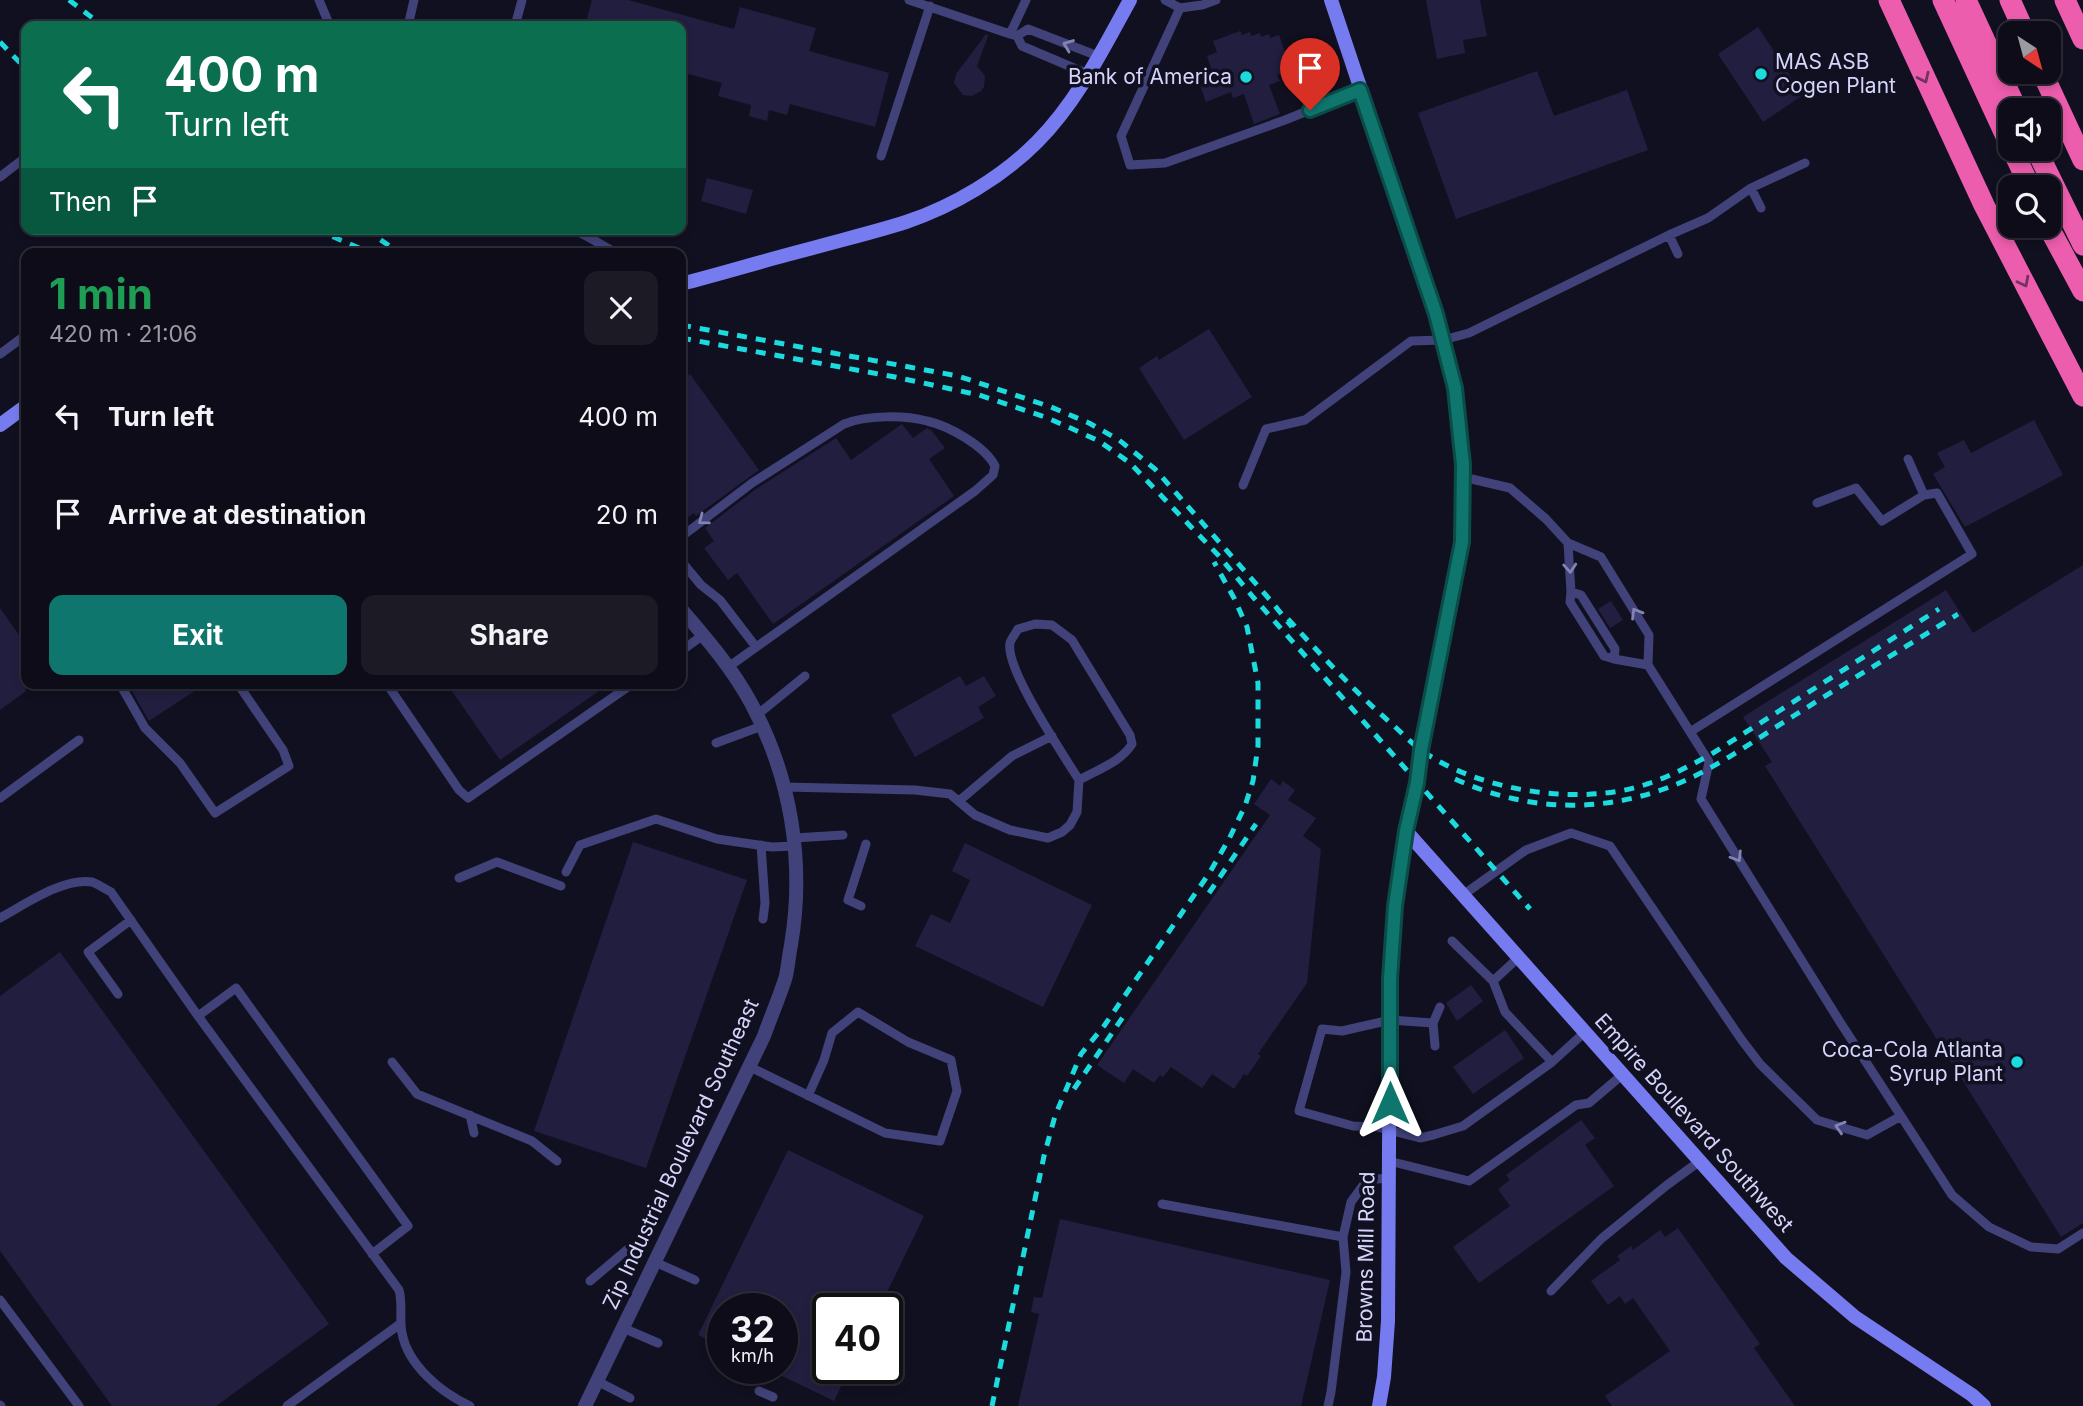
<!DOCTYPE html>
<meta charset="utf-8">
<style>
body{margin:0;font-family:Inter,sans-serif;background:#1b1a25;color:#f1f3f6;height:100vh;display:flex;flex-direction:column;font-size:26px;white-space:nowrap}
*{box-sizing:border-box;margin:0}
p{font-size:23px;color:#9a9ba2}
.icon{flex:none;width:38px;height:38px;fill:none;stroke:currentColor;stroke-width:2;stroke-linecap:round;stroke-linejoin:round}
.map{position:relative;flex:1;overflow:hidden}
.drawer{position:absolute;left:21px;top:248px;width:665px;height:441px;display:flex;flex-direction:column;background:#0d0c18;border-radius:14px;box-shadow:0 4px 10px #0003,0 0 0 2px #2d2c37}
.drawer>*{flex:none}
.top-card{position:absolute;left:21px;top:21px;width:665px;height:214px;border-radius:14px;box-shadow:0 4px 10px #0003,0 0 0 2px #2d2c37;background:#0b6e4f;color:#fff;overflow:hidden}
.needle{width:46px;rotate:144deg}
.tools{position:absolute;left:1998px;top:21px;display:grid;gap:14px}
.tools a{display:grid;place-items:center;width:63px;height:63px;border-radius:14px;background:#0d0c18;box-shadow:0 4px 10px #0003,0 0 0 2px #2d2c37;font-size:35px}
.speed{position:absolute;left:707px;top:1293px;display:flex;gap:14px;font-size:35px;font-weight:700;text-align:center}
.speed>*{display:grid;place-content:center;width:91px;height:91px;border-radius:50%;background:#0d0c18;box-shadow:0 4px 10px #0003,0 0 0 2px #2d2c37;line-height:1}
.speed small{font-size:18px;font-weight:400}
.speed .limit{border:4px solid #111;border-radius:10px;background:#fff;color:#111}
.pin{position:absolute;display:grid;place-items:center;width:60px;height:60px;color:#fff;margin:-72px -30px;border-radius:50% 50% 50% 0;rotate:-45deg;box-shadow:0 0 7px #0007}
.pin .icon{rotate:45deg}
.me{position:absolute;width:77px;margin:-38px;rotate:0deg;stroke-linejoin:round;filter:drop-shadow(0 0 5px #0008)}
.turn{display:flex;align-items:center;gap:24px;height:147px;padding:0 28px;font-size:32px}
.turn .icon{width:91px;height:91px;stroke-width:2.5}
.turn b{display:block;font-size:49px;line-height:60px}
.then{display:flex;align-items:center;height:66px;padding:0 28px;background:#0003;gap:14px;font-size:26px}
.round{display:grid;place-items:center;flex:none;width:74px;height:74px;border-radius:14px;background:#1b1a25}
.headline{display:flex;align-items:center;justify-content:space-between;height:119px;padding:0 28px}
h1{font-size:42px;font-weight:700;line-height:52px;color:#1e9e55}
.cta{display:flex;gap:14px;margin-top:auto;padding:14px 28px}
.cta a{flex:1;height:80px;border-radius:14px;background:#0f766e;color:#fff;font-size:28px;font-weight:700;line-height:80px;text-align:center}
.cta a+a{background:#1b1a25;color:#f1f3f6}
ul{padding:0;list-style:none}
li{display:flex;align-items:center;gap:21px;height:98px;padding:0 28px}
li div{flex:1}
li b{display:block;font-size:26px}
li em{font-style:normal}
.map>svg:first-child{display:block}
.building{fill:#221e3f}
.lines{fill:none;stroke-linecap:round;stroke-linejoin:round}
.lane{stroke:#404279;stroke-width:9}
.street{stroke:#404279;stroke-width:14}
.secondary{stroke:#767cef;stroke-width:14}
.highway{stroke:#ec5dad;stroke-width:21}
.rail{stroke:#1bdbdf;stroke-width:5;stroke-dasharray:10 9;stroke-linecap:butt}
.oneway{stroke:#8384b3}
.oneway2{stroke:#74335f}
.route-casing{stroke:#0a4d48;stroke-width:18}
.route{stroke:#0f766e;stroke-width:12}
.poi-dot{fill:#1bdbdf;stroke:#111020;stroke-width:2.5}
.labels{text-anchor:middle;stroke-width:7;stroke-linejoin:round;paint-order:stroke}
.poi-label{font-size:21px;fill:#d5d4fa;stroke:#111020;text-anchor:end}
.street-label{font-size:21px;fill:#d5d4fa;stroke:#111020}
</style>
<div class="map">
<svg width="2083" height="1406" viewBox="0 0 2083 1406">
<rect width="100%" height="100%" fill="#111020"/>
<path class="building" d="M592,0H628L734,29L740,7L816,28L809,51L889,73L875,127L790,104L787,115L769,110L767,121L749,116L751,105L718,96L722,83L681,72V26H585Z
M1426,0H1480L1487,36L1463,40L1465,53L1437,59Z
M1758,27L1803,95L1763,122L1718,54Z
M1240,31L1242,35L1250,32L1251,36L1260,33L1261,37L1269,34L1270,38L1279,35L1286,55L1290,53L1296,68L1277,75L1280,81L1269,85L1280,114L1254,124L1244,94L1233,98L1231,92L1206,102L1200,85L1215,80L1207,56L1217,52L1213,41Z
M986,34L988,36L977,66L985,76L984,87L981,91L972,96L963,95L954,83L956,74Z
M1537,71L1554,116L1627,90L1648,150L1456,219L1418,113Z
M707,178L753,190L746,214L701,201Z
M1209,329L1252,397L1184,440L1139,368L1157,356L1159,360Z
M690,374L759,470L696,516L694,513L681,522V381Z
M2034,420L2063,475L1965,527L1933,474L1945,467L1937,453L1964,440L1971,453Z
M902,424L913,438L927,428L931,430L945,448L929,459L954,496L773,624L737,573L728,580L704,548L714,541L705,528L756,489L836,438L851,460Z
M2083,565V1223L2061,1237L1765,766L1772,762L1743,717L1946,590L1973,633Z
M1611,601L1623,620L1610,628L1598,609Z
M0,608L26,645V691L0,710Z
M960,676L966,686L984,676L996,696L978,707L984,718L915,757L891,715Z
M128,684H205L149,721Z
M447,684H609L500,760Z
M1271,779L1280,786L1283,781L1295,790L1288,800L1316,818L1303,836L1321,849L1307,983L1258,1054L1261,1056L1247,1076L1244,1074L1234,1089L1212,1074L1202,1088L1171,1067L1163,1077L1160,1075L1154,1083L1133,1069L1124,1083L1097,1065L1270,815L1254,804Z
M633,842L747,880L646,1168L534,1131Z
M965,843L1092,905L1043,1007L915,946L931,914L950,923L970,880L952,871Z
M60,952L329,1324L216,1406H112L0,1251V996Z
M1471,985L1483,1001L1457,1021L1446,1003Z
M1505,1030L1524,1058L1473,1094L1453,1067Z
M1581,1120L1595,1138L1585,1145L1614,1186L1479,1283L1453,1247L1510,1206L1498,1189L1510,1180L1506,1175Z
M788,1150L924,1216L879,1309H828V1368H850L834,1401L782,1376V1309H723V1347L698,1335Z
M1060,1219L1330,1280L1301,1406H1018L1039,1314L1031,1312L1034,1297L1042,1298Z
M1678,1228L1760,1344L1754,1348L1795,1406H1612L1605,1396L1670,1351L1633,1298L1625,1304L1620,1296L1608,1305L1591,1281L1620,1260L1617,1256L1631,1246L1633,1250L1660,1230L1665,1237Z"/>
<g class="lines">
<path class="lane" d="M319,0L330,26
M909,0L1010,34L1026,0
M1165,0L1180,8
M1216,0L1202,5L1180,8L1121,136L1130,165L1165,163L1285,120L1360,90
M408,26L414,0
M515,26L522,0
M1010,34L1017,36L1022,46L1088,74
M1017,36L1028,29L1098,56
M881,156L930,6
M0,177L26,157
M1751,188L1761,208
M571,229C588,235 602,246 618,254
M1669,235L1678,254
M0,354L26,335
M1463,477L1510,488L1546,519L1568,543L1601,557L1649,635L1648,665L1614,659L1615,649L1581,595L1571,592
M1243,485L1266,429L1305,420L1411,341L1443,340L1469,333L1669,235L1708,218L1751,188L1805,163
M1817,503L1856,488L1882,521L1924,495L1908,459
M681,537L752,483L844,424C866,415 904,415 927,421C949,426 985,446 995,466L993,475L975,491L727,668
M1568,543L1571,592L1570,602L1604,656L1614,659
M681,561L701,585L720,600L756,647
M681,651L703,635
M120,684L145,728L180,763L215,813L289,766L283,750L238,684
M387,684L459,790L468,798L632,684
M757,715L805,676
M1690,732L1972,554L1937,493L1924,495
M716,743L762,726
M784,787L915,790L950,794L975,815L1010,830L1048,838L1062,832L1070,825L1077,812L1079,780C1097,770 1121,762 1132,744L1130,735L1072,640L1052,625L1035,624L1018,629C1016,633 1011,639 1010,643C1005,669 1063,754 1079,780
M0,798L79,740
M959,801L1012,756L1052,736
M794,838L843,835
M761,845L765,903L763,919
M566,872L580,845L656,819L717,839L772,847L795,846
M459,878L497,862L561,886
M1463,895L1526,850L1571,833L1610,846L1741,1039L1760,1064L1817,1120L1867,1135L1901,1116L1840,1022L1701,799L1709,762L1648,665
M861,906L848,900L866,844
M0,918C24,905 64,877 92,882C98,884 105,889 111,892L198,1016L399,1290C403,1304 399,1318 402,1333C408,1366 442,1393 470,1406
M1452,941L1493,981L1518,958
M1493,981L1505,1012L1552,1062
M118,994L88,952L131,920
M198,1016L236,988L408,1226L372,1254
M1433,1023L1440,1007
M1435,1046L1433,1023L1390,1020L1342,1031L1322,1029L1299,1111L1353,1126L1377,1127L1420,1138L1433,1135L1463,1126L1552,1062L1585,1032
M392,1062L417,1094L532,1141L557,1161
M750,1067L885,1133L940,1141L957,1091L951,1060L908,1042L858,1012L832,1033L824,1060L808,1096
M470,1115L474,1133
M1901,1116L1952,1195L1989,1227L2031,1247L2058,1249L2083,1233
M1389,1161L1469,1181L1576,1105L1589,1103L1622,1075
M1162,1204L1343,1237L1351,1202L1367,1180L1388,1178
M655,1262L695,1280
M590,1281L628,1249
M1551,1291L1601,1239L1667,1185L1700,1161
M0,1300L79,1406
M623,1328L658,1343
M597,1381L630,1398
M759,1391L773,1397
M0,1405L1,1406
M287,1406L400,1324
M1328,1406L1331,1392L1346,1272L1343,1237"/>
<path class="street" d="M585,1406L764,1036C771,1016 780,996 786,976C788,966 789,955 791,945C805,862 791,777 751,703C732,668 706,638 681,609"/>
<path class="secondary" d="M1331,0L1436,314L1455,388L1463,465L1462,542L1421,750L1417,783L1406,831L1395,906L1390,979L1388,1321L1384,1377L1379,1406
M681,284C724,273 766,260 809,249C841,240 875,232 906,222C954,206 1002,177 1037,142C1077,102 1103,49 1130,0
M0,425L26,406
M1406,831L1786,1258L1855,1317L1972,1395L1984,1406"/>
<path class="highway" d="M1889,0L1984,205L2083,396
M1943,0L2011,147
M1966,0L2017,110
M2010,0L2025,33
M2065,0L2083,39
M2042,72L2083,160
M2012,149L2030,187
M2036,149L2083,245
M2048,226L2083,291"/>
<path class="rail" d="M69,0L103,26
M0,42L26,69
M315,229L373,254
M365,229L401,254
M681,325L958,376L1051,407L1089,423L1119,440L1155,469L1271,601L1292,627
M681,338L895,377L979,395L1045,417L1066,426L1099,441L1130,463L1219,556L1253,597L1530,909
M1288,619C1322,656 1355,692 1393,725C1402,733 1411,743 1421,750C1478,791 1581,807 1647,784C1669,777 1689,766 1710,755L1939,609
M1455,779C1521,809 1592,814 1661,790C1709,774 1753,741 1795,715C1849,681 1904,648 1958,614
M1209,893L1256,824
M1074,1089L1123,1017
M992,1406L1044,1156L1055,1116L1081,1054L1104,1026L1210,872L1229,839L1245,806L1253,781L1258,746V683L1247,627L1234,598L1214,562"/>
</g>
<defs><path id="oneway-chevron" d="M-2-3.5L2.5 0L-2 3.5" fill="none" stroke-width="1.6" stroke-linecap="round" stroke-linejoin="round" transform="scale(1.75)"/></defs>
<g class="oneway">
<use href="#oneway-chevron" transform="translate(1068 45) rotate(-159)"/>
<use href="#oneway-chevron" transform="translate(703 520) rotate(143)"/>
<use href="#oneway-chevron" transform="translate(1570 568) rotate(86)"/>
<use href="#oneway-chevron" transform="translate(1636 613) rotate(-121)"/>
<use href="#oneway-chevron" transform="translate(1737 857) rotate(58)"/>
<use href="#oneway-chevron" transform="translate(1840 1127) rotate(-163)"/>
</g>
<g class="oneway2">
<use href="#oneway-chevron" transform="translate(1924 78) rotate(65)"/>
<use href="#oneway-chevron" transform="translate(2024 282) rotate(63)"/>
</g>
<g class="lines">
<defs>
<path id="route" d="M1310,110L1360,90L1436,314L1455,388L1463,465L1462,542L1421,750L1417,783L1406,831L1395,906L1390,979V1103"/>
</defs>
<use href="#route" class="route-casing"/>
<use href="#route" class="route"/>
</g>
<g class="poi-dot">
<circle cx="1761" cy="74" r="7"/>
<circle cx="1246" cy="77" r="7"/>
<circle cx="2017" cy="1062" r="7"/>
</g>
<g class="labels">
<g class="poi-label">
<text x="1775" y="69" text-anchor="start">MAS ASB<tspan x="1775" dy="24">Cogen Plant</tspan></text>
<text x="1232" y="84">Bank of America</text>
<text x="2003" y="1057">Coca-Cola Atlanta<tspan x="2003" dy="24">Syrup Plant</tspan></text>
</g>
<g class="street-label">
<text transform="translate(1694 1123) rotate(48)" y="7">Empire Boulevard Southwest</text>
<text transform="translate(681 1154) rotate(-65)" y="7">Zip Industrial Boulevard Southeast</text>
<text transform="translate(1366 1257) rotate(-89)" y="7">Browns Mill Road</text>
</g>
</g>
</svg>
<div class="tools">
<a><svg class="needle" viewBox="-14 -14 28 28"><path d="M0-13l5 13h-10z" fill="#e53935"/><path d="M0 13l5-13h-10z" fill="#9a9ba2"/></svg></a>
<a><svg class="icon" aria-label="sound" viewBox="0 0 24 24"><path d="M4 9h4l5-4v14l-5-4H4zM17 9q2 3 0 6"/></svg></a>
<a><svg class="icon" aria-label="search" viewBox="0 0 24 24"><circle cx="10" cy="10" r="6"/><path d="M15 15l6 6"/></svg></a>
</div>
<div class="speed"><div>32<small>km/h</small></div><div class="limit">40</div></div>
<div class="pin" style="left:1310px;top:110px;background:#d93025"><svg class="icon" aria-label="arrive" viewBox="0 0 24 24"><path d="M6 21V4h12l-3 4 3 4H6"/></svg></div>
<svg class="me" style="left:1390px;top:1103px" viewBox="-20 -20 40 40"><path d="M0-17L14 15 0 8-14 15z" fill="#0f766e" stroke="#fff" stroke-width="4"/></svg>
<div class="top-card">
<div class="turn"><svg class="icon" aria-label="left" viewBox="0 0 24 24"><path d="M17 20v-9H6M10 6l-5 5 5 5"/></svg><div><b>400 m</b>Turn left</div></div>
<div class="then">Then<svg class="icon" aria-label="arrive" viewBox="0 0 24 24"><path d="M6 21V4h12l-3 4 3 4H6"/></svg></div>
</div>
<section class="drawer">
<div class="headline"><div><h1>1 min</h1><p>420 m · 21:06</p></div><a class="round"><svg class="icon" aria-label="close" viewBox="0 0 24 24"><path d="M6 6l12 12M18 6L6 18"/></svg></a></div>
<ul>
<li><svg class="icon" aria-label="left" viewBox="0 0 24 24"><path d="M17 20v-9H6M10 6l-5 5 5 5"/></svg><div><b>Turn left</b></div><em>400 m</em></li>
<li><svg class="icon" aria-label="arrive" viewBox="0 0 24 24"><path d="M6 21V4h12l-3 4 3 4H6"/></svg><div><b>Arrive at destination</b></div><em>20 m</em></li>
</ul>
<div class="cta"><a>Exit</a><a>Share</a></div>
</section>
</div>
